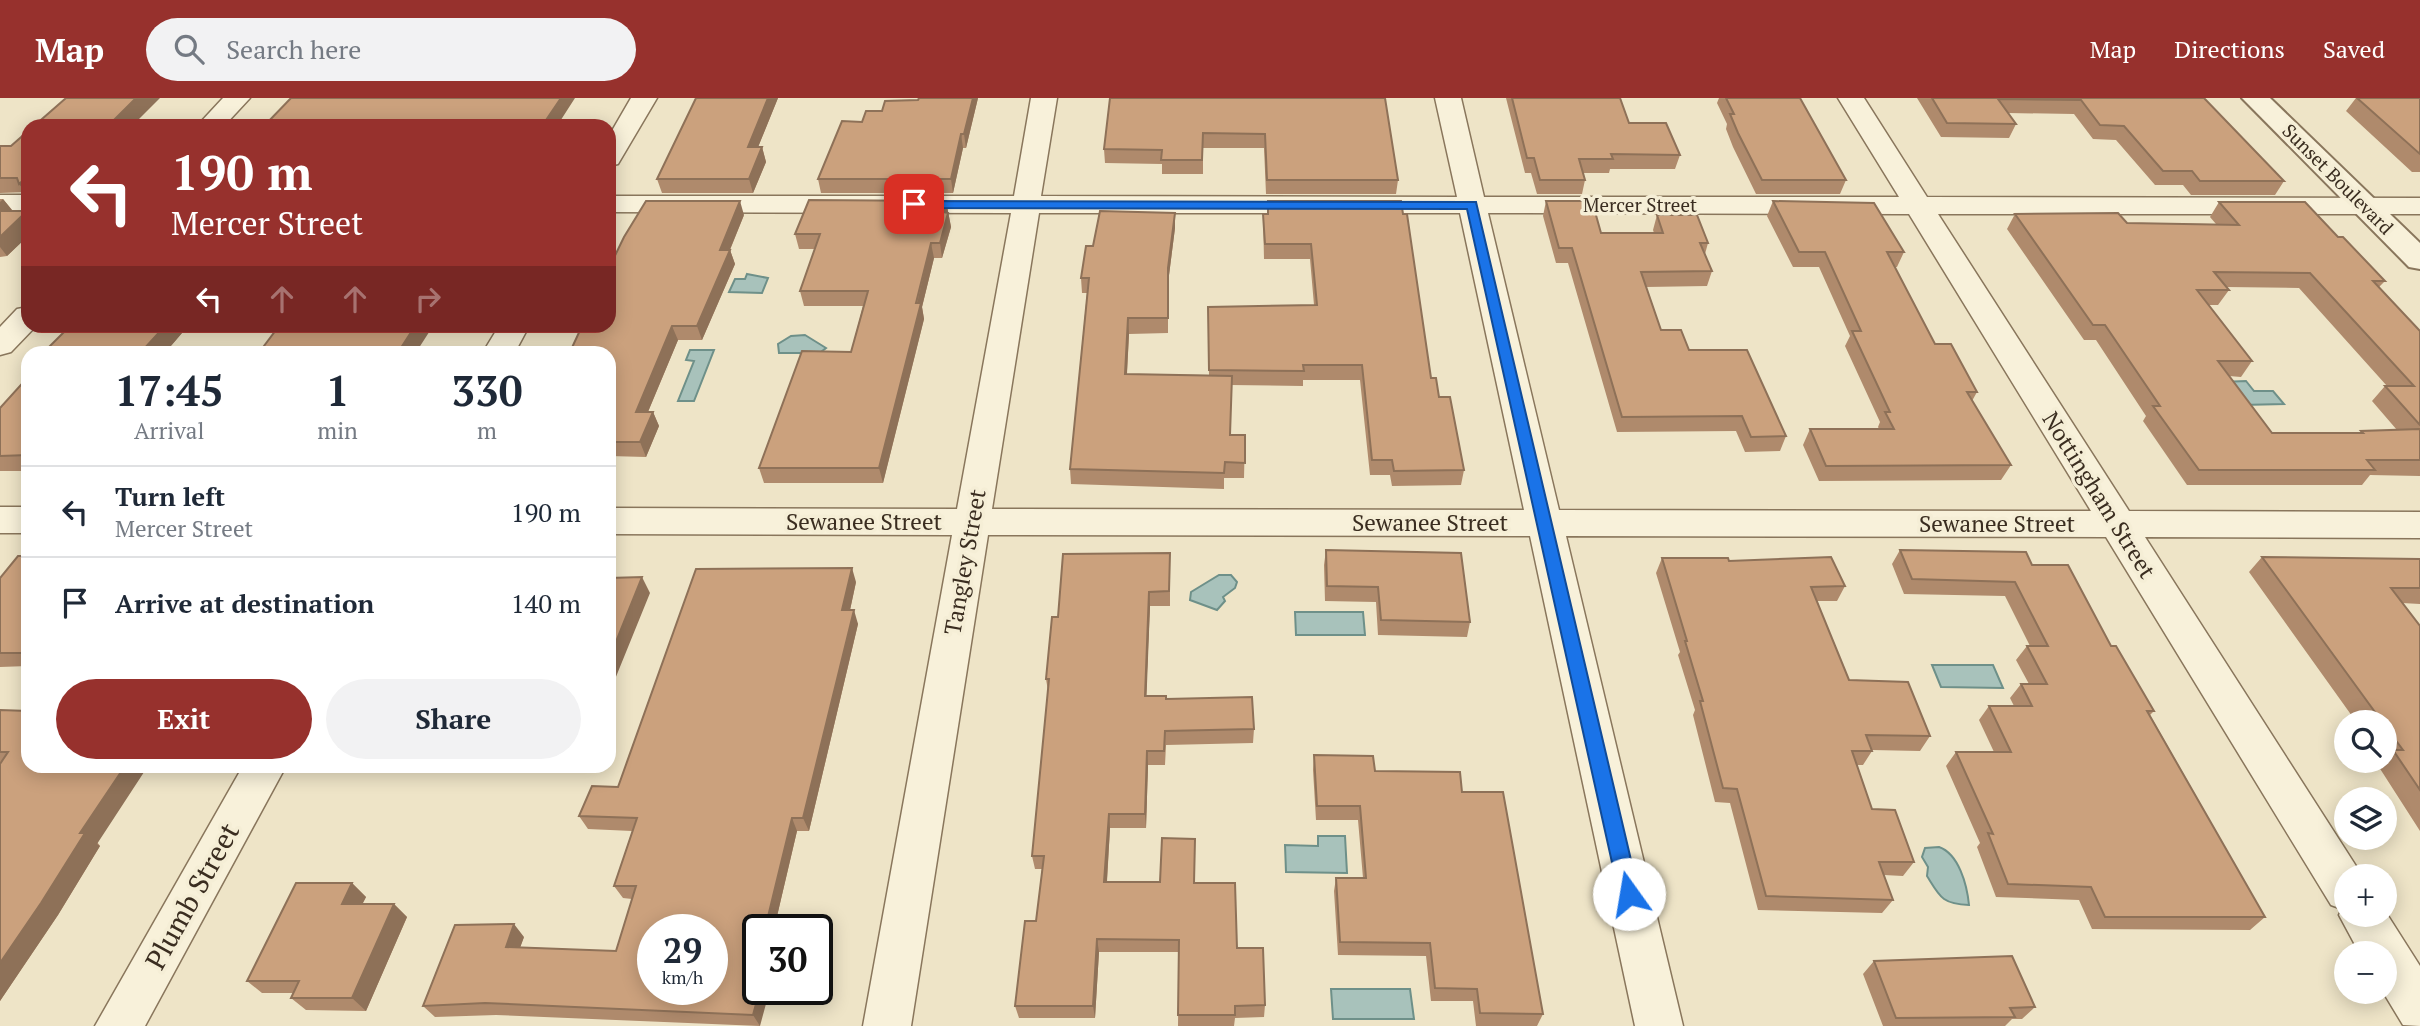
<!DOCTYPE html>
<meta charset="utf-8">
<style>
body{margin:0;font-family:"PT Serif",serif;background:#f2f2f3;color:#1f2937;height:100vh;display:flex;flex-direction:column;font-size:26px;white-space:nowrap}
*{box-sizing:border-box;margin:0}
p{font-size:23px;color:#747a83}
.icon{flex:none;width:38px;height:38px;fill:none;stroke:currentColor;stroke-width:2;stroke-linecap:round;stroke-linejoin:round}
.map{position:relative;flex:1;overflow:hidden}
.drawer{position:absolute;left:21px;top:248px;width:595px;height:427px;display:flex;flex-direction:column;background:#fff;border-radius:21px;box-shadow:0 4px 18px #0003}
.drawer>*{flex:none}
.top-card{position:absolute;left:21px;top:21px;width:595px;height:214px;border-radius:21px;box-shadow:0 4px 18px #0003;background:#97312d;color:#fff;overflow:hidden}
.controls{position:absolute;left:2334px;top:612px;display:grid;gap:14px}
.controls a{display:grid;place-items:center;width:63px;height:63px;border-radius:50%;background:#fff;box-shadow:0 4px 18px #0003;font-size:35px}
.speed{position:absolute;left:637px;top:816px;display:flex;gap:14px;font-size:35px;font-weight:700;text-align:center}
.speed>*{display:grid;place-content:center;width:91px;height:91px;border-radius:50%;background:#fff;box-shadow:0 4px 18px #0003;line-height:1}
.speed small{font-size:18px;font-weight:400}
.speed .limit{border:4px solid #111;border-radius:10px;background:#fff;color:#111}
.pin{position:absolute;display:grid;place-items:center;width:60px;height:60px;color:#fff;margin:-30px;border-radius:14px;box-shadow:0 4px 10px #0006}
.me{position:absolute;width:77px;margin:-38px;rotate:347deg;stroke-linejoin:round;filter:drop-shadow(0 0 5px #0008)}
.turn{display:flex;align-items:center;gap:24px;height:147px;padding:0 35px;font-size:32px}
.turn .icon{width:91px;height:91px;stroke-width:2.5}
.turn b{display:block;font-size:49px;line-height:60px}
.lanes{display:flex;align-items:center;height:66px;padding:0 35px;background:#0003;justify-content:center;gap:35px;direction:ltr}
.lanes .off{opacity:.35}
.eta{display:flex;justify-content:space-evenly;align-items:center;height:119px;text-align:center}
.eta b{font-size:42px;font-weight:700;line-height:49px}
.primary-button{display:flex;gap:14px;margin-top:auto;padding:14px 35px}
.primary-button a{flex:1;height:80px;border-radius:42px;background:#97312d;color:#fff;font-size:28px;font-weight:700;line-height:80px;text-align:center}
.primary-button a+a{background:#f2f2f3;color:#1f2937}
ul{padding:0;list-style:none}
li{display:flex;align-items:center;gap:21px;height:91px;padding:0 35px;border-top:2px solid #e0e1e3}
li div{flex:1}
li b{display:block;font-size:26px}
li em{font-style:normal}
header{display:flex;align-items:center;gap:42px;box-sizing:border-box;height:98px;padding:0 35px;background:#97312d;color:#fff}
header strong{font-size:33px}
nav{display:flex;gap:38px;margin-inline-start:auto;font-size:24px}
.search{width:490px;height:63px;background:#f2f2f3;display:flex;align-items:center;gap:18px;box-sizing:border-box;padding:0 24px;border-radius:38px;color:#747a83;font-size:26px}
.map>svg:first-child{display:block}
.water{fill:#a8c2bb;stroke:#6e9089;stroke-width:2}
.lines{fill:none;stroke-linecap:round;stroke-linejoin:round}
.minor-casing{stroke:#89765c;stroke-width:3}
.tertiary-casing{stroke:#89765c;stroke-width:4}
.minor{fill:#f8f1da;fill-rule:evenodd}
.tertiary{fill:#f8f1da;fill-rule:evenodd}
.wall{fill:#af8a6c;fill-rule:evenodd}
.shaded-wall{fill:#8e7158}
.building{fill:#cba17d;stroke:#8e7158;stroke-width:2;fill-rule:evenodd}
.route{fill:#1a73e8;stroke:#114b97;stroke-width:2}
.labels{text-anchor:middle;stroke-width:7;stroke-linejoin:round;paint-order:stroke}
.far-street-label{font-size:19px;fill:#3a2d20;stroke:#f5eed6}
.street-label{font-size:23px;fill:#3a2d20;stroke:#f5eed6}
.near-street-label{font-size:28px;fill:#3a2d20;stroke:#f5eed6}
</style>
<header>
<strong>Map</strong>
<div class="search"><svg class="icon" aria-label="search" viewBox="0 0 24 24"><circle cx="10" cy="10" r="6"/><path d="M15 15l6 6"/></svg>Search here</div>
<nav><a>Map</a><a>Directions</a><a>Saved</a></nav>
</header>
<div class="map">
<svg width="2420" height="928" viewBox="0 0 2420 928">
<rect width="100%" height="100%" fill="#eee4c7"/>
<path class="water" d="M747,176L768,180L762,195L729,194L735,181H745Z
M805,237L826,250L817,257L804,259L800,255H779L778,246L791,238Z
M690,252H714L694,303H678L694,263L686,262Z
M2246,283L2254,293H2273L2284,306L2241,307L2222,284Z
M1219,477H1231L1237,484L1235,490L1223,499L1225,503L1217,512L1190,502L1191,494Z
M1295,514H1363L1365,537H1296Z
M1932,567H1993L2003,590L1941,589Z
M1318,738H1345L1347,775L1286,774L1285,747L1318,748Z
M1939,749C1959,756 1967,787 1969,807C1942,806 1940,799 1927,778L1928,769L1922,759L1925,750Z
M1331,891H1410L1414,921H1333Z"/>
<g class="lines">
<defs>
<path id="minor" d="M223,0H250L224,28H197Z
M631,0H657L618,66L609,68V38Z
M1031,0H1057L1041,98L1457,99L1435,0H1461L1484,99H1899L1838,0H1864L1927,99L2420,100V116H1938L2129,413L2420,414V440L2145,439L2363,779H2347V817H2385V813L2420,868V928L2403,927L2383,894L2385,856H2360L2339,817L2342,811L2331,807L2106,439L1566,438L1683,928H1635L1530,438L988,437L911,928H863L952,437L609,436V410L957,411L1011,115L609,114V98H1014ZM1039,115H1460L1524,412L992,411ZM1488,115L1909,116L2091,413L1559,412Z
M0,97H28V113H0Z
M28,209V228H36L11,254L0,257V229L17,211Z
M499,228H529L514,256H482Z
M0,409H28V435H0Z
M243,668H286L145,928H95Z"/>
<path id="tertiary" d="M2242,0H2270L2420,145V171L2409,169Z"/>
</defs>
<use href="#minor" class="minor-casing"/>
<use href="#tertiary" class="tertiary-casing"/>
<use href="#minor" class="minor"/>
<use href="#tertiary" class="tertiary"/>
</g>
<path class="wall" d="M696,0H778L758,49H762L766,64L753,95H662L657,81Z
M919,0H978L966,50H963L953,95H821L818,81L862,24L918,2Z
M1385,0L1398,82L1396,96H1266L1264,50H1203V76H1162V66L1105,65L1104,51Z
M1506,0H1620L1629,25L1680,57L1675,71H1610L1609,75H1583L1585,82L1582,96H1537L1531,75H1525Z
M1719,0H1800L1846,82L1840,96H1756L1733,49L1726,31L1727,26L1717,5Z
M1917,0H2204L2284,83L2275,97H2191L2183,87H2155L2116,42L2093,41L2074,16L2008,15L2016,26L2009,40L1941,39Z
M2356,0H2420V74H2412L2346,13Z
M0,48L26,94L0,95Z
M0,101H3L13,113H27L28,115V138L7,158L0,159Z
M946,103L951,129L942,160H934L922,209L924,221L883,385H764L759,370L851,254L863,208H804L800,193L815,151H799L795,136Z
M1268,103H1401L1431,280L1464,372L1461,387L1392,388L1390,377H1370L1360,282H1303V288L1231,287L1230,337H1245L1244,380H1224V391L1071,386L1070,371L1087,195H1082L1081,180L1093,148L1175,130L1168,185V235L1129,236L1127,276L1209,277L1208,209L1314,207L1310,161H1264L1263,116H1267Z
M1546,103L1601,135H1654L1653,132L1657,117L1708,145L1705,156L1712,173L1707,188L1646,189L1661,232L1689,252L1786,338L1780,353L1745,354L1736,333L1617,334L1568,165H1556L1543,118Z
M1773,103L1904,154L1897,169H1895L1935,246L1977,294L1972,303L2011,367L2001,382L1819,383L1803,347L1810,331H1879L1878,329L1880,324L1845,248L1850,238L1819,169H1793L1767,118Z
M2219,104L2338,139L2385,183L2379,189L2420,233V378L2370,377L2362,387H2187L2143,323L2146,318L2096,242H2084L2007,131L2015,116L2127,125L2216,126L2210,119ZM2227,189L2299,190L2387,288H2385L2372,303L2397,332L2361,333L2360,335H2272L2229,278L2241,279L2252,263L2209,207H2218L2229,192Z
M744,117L730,152L735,166L702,242H678L648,314H653L659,328L646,359L609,358V256Z
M188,228L164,256H49L51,253L48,250Z
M28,279V373H0V310Z
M1326,452L1470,524L1467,539L1378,537L1376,504L1325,503L1324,467Z
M1900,452L2032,467L2111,548L2154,613L2150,617L2265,819L2250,832L2092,831L2079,802L1996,799L1977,749L1980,745L1946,668L1956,654H1994L1979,622L1989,608H2014L2010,600L2021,586H2029L2016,562L2027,548H2030L2005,498L1904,496L1892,466Z
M1170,455V508H1150L1146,598L1166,601L1254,631L1253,645L1166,647L1165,667H1148L1146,730H1110L1107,784H1160L1195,741V785L1237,850L1265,907L1264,919L1235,920L1234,928H1178L1179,854H1099L1095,920H1019L1015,908L1036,823L1042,771H1035L1032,758L1048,593L1046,581Z
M28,458V568L0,569V480Z
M2262,459L2420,461V506L2402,505L2420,528V733L2377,666L2380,663H2385V625H2357L2249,474Z
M1662,460L1729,463L1845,488L1837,503H1817L1849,582L1930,638L1920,653L1872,652V653L1863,667H1857L1872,711L1914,764L1903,778L1884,777L1893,802L1882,815L1758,812L1730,705L1715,704L1693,617L1695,612L1678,557L1680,554L1656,475Z
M856,484L850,512L858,526L809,733H797L774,831H758L760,928L496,917L435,919L423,908L524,839L520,849L616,853L632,801L623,800L614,788L632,733L588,731L579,718L618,689Z
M0,612L100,748L58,817L0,903Z
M1314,657L1375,673L1462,694L1543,916L1537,928H1476L1473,903H1431L1426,858L1338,857L1334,793L1336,780H1363L1358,722H1316L1313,672Z
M352,785L366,799L362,806H394L407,819L366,913L306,912L291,900L293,895H262L247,883Z
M1874,863L2035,909L2022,921H2012L2005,928H1883L1863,876Z"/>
<path class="shaded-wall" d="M136,0H160L132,28H108Z
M561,0H575L557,28H542Z
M768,0H778L752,64L748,49Z
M973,0H978L966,50L964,36Z
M961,36L963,50L953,95L951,81Z
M762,49L766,64L753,95L749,81Z
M28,78V97L19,86Z
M3,101L15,116L0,126V104Z
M740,103L744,117L724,166L720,152Z
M946,103L951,129L942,160L940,145L943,114Z
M27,113L28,115V138L7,158L0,149V139Z
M1175,115V130L1168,185V235V170Z
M931,145L934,160L922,209L924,221L883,385L879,370Z
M730,152L735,166L702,242L697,228Z
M1128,220L1129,236L1126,291L1125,276Z
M165,228H188L164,256H146L143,252Z
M415,228H433L415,256H397Z
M672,228L678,242L642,328L636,314Z
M653,314L659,328L646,359L640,344Z
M852,470L856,484L847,526L842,512Z
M642,479L650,495L609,596V561Z
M1149,494L1150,508L1146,612L1145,598Z
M854,512L858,526L809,733L803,720Z
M1147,653L1148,667L1146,730L1145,716Z
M125,668H148L97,746L100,748L58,817L0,903V865L80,735Z
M1109,716L1110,730L1106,797L1104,784Z
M792,720L797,733L774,831H765Z
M352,785L366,799L356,819L342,806Z
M394,806L407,819L366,913L352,900Z
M514,826L524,839L516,861L506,849Z
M1097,841L1099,854L1095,920L1093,908Z
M760,891H770L760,928L753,917Z"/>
<path class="building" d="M66,0H136L108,28H34Z
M291,0H561L542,28H264Z
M696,0H768L748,49H762L749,81H657Z
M919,0H973L964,36H961L951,81H818L842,23L862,24L866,13H882L885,3L918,2Z
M1110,0H1385L1398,82H1267L1265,36L1203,35L1202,62H1161L1162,52L1104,51Z
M1512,0H1620L1629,25H1666L1680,57L1611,56L1613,61H1579L1585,82H1540L1534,60H1527Z
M1726,0H1800L1846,82H1762L1738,35L1730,16H1734Z
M1932,0H2204L2284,83H2200L2192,73H2163L2124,28L2100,27L2081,2L1998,1L2016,26L1947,25Z
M2357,0H2420V56Z
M28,33V78L19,86L17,80H0V48H11Z
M809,102L946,103L943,114L948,115L940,145H931L916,205H921L879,370H759L802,253L851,254L868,193H800L820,136H795Z
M646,103H740L720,152H730L697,228H672L636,314H653L640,344H609V256H569L582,228H609V170L624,139Z
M1268,103H1401L1403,116H1407L1431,280H1436L1439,299H1450L1464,372L1394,373L1392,362H1372L1362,267H1303L1304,273L1209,272L1208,209L1317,207L1311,146H1265L1263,116H1268Z
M1546,103H1592L1601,135H1663L1657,117H1697L1708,145H1700L1712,173L1641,174L1661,232H1681L1689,252H1747L1786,338L1751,339L1742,318L1622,319L1572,150H1559Z
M1773,103L1874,105L1904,154H1887L1935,246H1951L1977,294H1967L2011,367L1826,368L1810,331H1894L1885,314H1890L1852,233H1861L1825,154H1799Z
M2219,104H2305L2338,139H2343L2385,183H2373L2420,233V327L2385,288H2414L2310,175L2214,174L2229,192H2197L2252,263H2218L2272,335H2363L2361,333L2420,331V362H2367L2375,372H2199L2153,308H2160L2105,227H2093L2015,116L2118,115L2127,125L2239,127Z
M0,113H27L0,139Z
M1100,113L1175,115L1168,170V220H1128L1125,276L1232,278L1230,337H1245V365L1225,364L1224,375L1070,371L1089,180H1081L1086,148H1093Z
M70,228H165L143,252L127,251L123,256H49L54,250H48Z
M279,228H415L397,256H258Z
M28,279V357L0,358V310Z
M1326,452L1461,455L1470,524L1381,522L1378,489L1327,488Z
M1900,452L2026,454L2032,467H2068L2111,548H2116L2154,613H2147L2265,819H2105L2091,789L2008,786L1988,735L1993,736L1956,654H2011L1989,608H2032L2021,586H2047L2027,548H2048L2015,484L1912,481Z
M1170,455L1169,493L1149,494L1145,598H1166V601L1252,599L1254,631L1165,633L1164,653H1147L1145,716H1109L1104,784H1160L1162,740L1195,741L1194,785H1235L1237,850H1263L1265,907L1235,908V917H1178L1179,842L1097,841L1093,908H1015L1025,823H1036L1044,758H1032L1049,581H1046L1052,519H1058L1063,456Z
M18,458H28V555H0V480Z
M1831,459L1845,488L1811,489L1849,582L1908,584L1930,638L1866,637L1872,653H1852L1872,711L1895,712L1914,764H1879L1893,802L1766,798L1737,691L1723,690L1700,603H1703L1685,543H1687L1662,460H1728L1729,463Z
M2262,459L2420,461V490H2391L2420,528V692L2393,652H2403L2385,628V625H2383Z
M852,470L842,512H854L803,720H792L765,831H758V891H760L753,917L485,905L423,908L455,827L514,826L506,849L616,853L636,788H614L637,720L579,718L592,688L618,689L696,471ZM653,831H712V891H653Z
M642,479L609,561V480Z
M0,612L28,613V668H125L80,735H85L41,805L0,865V666L8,654H0Z
M1314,657L1373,658L1375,673L1460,674L1462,694H1503L1543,916L1480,915L1477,891L1435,890L1430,845L1340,844L1336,780H1366L1360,708H1317Z
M296,785H352L342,806H394L352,900H291L299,883H247Z
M2012,858L2035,909L2010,910L2015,919L1896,920L1874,863Z"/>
<path class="route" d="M910,103L1476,104L1639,796L1636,802L1629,805L1622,802L1619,796L1467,111L914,110L910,109Z"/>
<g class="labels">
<g class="far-street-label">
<text transform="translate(2338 81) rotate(45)" y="7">Sunset Boulevard</text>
<text x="1640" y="114">Mercer Street</text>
</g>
<g class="street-label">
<text transform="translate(2099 397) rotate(58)" y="8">Nottingham Street</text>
<text x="864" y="432">Sewanee Street</text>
<text x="1430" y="433">Sewanee Street</text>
<text x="1997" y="434">Sewanee Street</text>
<text transform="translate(965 464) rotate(-80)" y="8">Tangley Street</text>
</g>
<g class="near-street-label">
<text transform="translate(192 798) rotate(-61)" y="10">Plumb Street</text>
</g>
</g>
</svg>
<div class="controls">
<a><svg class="icon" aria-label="search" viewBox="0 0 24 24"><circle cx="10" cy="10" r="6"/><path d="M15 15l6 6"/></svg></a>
<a><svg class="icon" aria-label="layers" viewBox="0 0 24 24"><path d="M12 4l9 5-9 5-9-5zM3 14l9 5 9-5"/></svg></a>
<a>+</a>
<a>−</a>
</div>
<div class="speed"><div>29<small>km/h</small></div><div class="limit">30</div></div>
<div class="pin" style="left:914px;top:106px;background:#d93025"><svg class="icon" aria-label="arrive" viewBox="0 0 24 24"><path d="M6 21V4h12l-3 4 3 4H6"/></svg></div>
<svg class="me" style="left:1629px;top:796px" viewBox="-20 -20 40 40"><circle r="19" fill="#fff"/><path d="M0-13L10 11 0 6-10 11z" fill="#1a73e8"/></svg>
<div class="top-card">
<div class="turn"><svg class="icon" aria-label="left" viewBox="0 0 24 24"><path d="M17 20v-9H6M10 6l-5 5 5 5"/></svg><div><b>190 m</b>Mercer Street</div></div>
<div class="lanes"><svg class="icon" aria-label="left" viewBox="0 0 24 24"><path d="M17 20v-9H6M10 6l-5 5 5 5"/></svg><svg class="icon off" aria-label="ahead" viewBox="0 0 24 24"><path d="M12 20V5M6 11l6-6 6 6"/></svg><svg class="icon off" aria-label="ahead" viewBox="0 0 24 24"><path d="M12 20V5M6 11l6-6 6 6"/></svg><svg class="icon off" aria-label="right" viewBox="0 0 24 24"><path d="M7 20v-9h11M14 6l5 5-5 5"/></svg></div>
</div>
<section class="drawer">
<div class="eta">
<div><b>17:45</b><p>Arrival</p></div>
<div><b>1</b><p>min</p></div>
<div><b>330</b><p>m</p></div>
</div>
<ul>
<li><svg class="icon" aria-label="left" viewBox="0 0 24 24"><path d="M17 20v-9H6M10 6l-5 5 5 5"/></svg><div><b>Turn left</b><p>Mercer Street</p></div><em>190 m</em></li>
<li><svg class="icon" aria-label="arrive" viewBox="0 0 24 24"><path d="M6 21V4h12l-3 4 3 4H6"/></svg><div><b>Arrive at destination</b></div><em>140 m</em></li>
</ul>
<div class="primary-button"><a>Exit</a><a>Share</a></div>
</section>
</div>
